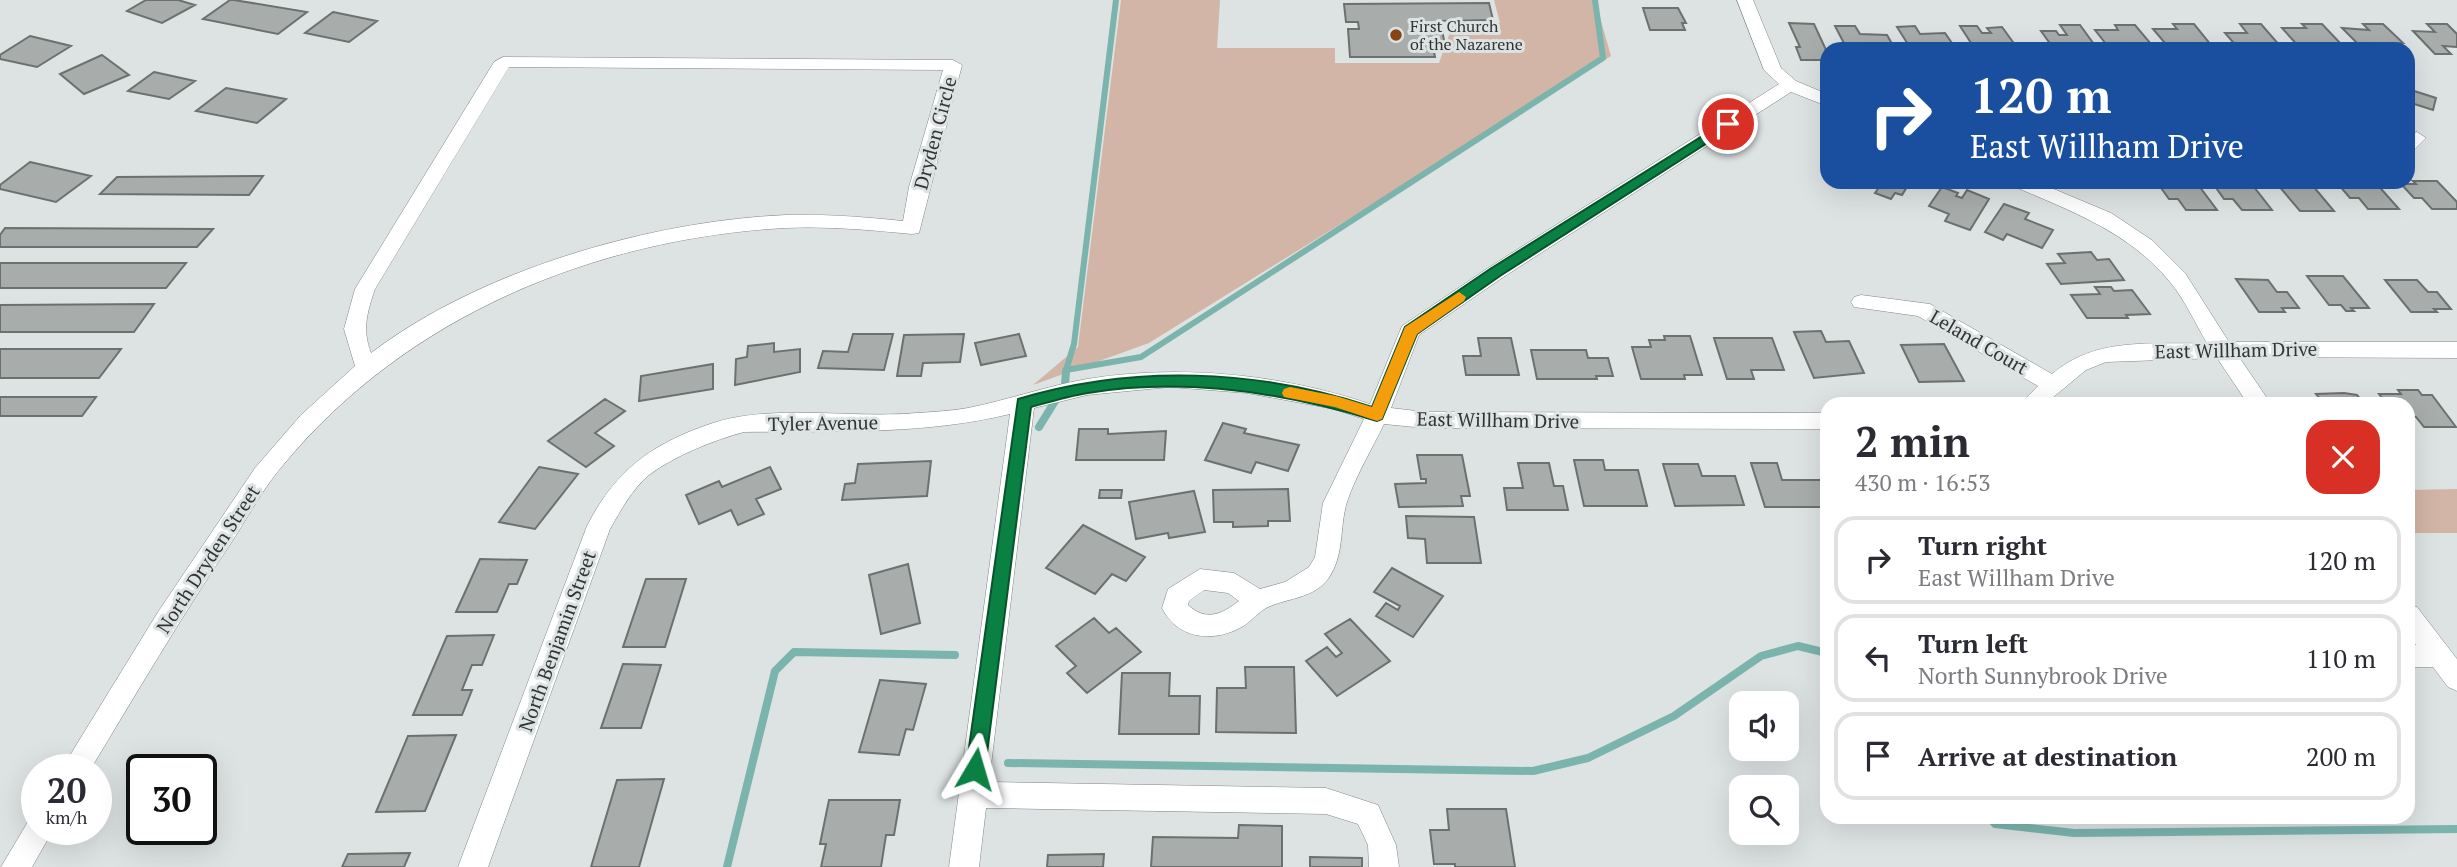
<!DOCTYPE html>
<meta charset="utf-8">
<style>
body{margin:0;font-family:"PT Serif",serif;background:#f2f2f3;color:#2b2b33;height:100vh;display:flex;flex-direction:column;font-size:26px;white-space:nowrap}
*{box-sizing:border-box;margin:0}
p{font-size:23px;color:#7c7c81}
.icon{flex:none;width:38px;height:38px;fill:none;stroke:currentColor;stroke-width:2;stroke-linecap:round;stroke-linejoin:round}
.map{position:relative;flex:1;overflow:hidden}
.drawer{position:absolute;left:1820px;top:397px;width:595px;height:427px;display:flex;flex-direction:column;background:#fff;border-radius:21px;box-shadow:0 7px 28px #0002}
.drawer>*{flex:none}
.banner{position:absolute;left:1820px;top:42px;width:595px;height:147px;border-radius:21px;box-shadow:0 7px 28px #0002;background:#1a4fa0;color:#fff;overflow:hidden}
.fabs{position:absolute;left:1729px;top:691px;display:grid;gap:14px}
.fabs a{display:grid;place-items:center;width:70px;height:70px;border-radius:14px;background:#fff;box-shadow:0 7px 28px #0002;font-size:35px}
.speed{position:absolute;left:21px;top:754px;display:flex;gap:14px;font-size:35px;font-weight:700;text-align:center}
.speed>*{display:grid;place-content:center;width:91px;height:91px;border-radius:50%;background:#fff;box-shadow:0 7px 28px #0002;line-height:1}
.speed small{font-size:18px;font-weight:400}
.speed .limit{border:4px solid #111;border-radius:10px;background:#fff;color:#111}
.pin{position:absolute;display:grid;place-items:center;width:60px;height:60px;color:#fff;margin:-30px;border:4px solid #fff;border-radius:50%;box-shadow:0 2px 7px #0007}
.me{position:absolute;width:77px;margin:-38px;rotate:7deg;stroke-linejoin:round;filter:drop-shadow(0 0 5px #0008)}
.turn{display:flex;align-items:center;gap:24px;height:147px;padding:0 35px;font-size:32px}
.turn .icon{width:91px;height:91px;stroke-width:2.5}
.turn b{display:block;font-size:49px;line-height:60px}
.round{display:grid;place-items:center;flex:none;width:74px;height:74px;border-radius:21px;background:#f2f2f3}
.headline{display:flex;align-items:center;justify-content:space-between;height:119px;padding:0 35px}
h1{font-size:42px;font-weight:700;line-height:52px}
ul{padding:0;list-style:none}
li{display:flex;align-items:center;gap:21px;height:88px;margin:0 14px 10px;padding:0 21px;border:4px solid #e1e1e2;border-radius:21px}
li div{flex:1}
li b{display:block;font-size:26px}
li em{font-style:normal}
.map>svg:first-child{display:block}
.green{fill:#d2b5a6}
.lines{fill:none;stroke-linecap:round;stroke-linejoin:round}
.stream-far1{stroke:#7bb3ad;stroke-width:6}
.stream{stroke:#7bb3ad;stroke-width:8}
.building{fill:#a8adac;stroke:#6c7170;stroke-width:2}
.minor-casing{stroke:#818685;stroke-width:1}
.minor{fill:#fff;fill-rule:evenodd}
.route{fill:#0b8043;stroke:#07532c;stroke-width:2}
.slow{fill:#f59e0b}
.poi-dot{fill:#874416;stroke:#dde2e2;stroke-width:2.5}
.labels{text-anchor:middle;stroke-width:6;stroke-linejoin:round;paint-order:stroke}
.far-poi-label{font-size:16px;fill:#323434;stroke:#dde2e2;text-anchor:start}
.street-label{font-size:19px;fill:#323434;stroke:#dde2e2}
</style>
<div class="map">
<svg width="2457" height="867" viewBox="0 0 2457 867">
<rect width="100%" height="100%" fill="#dde2e2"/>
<path class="green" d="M1121,0H1220L1217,48H1335V63H1439L1453,24L1500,23L1494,0H1595L1611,56L1149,343L1033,385L1078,347Z
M2457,489V533H2408V490Z"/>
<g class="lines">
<path class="stream-far1" d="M1066,370L1074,344L1116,0
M1066,373V370L1141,357L1603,58L1595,0"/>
<path class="stream" d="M1039,427L1065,385L1066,371
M1008,763L1533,771L1588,758L1674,716L1761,656L1798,646L1827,653
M1989,817L1995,824L2074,833L2457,829
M727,867L775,671L794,652L955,655"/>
</g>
<path class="building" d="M146,0H178L195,5L162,23L127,11Z
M230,0H234L307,12L278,34L203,19Z
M1489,3L1493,20L1440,21L1444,40H1432L1435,57H1350L1348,29H1359L1358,22H1346L1344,4Z
M1643,8H1678L1686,23H1682L1685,30H1650Z
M333,12L377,21L349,42L305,33Z
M1789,23L1814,24L1827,52V60H1801L1796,47H1800Z
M2173,24H2194L2211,45H2186L2190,49H2170L2153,29H2177Z
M2240,24H2261L2281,47L2239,49L2225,33H2247Z
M2302,24H2322L2341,44H2317L2321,49H2301L2282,28H2306Z
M2363,24H2383L2403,43H2357L2342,28L2369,30Z
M2427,24H2447L2457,34V47L2443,46L2451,54H2435L2413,31L2435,32Z
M2060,25H2080L2096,47L2054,49L2041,31H2056L2059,35H2067Z
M2115,25H2135L2151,44L2125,45L2129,49H2110L2095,30H2118Z
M1835,26H1855L1860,34L1887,35L1895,49H1847Z
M1915,26L1920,34L1945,33L1956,49H1911L1897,27Z
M1960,26H1977L1982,33H1991L1987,28L2002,27L2018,49H1975Z
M30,36L71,46L37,67L0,59V55Z
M102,55L129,75L84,94L60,74Z
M154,72L195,81L169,99L128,91Z
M226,88L286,99L257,123L196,111Z
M2408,89L2436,98L2433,110L2408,102Z
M30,162L91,176L56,202L0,189V185Z
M263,176L249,195L100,194L117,177Z
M2413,181H2437L2457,202V209H2432L2422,198H2414L2401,184H2416Z
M1869,182H1910L1902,195L1895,193L1891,199L1875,193L1880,186Z
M2172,182H2196L2217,210H2186L2178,199H2169L2159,185H2174Z
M2227,182H2250L2272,210H2242L2233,199H2224L2214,185H2229Z
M2351,182H2375L2399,209H2368L2359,198H2350L2338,184H2353Z
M2278,185L2313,186L2334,211H2300Z
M1942,187L1958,193L1956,196L1962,198L1967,190L1989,199L1970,230L1945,221L1949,214L1929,206Z
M2004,204L2029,213L2025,219L2053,230L2042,248L2007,234L2003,240L1985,232Z
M5,228L213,229L197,247H0V235Z
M2091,252L2097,260L2109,259L2124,280L2061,284L2047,264L2065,263L2058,254Z
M0,263H186L166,288H0Z
M2307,276H2343L2369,308H2351L2354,311H2346L2341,305H2329Z
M2236,279L2268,280L2277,292H2287L2299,308H2282L2285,312H2259Z
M2385,280H2417L2428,292H2437L2451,309H2434L2437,312H2411Z
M2095,287H2111L2114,291L2132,290L2150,314L2126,315L2128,318H2087L2071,295L2100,294Z
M154,304L134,332H0V305Z
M1821,331L1826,342L1849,341L1864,373L1814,378L1794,332Z
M853,334H893L884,370L818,368L823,351L848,352Z
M964,334L960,362L923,363L921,376H897L904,335Z
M1019,334L1026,356L981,365L975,343Z
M1664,336H1690L1702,375H1684L1685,379H1641L1632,347H1651L1649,340H1665Z
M1478,338H1511L1519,375H1466L1463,356H1481Z
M1714,338H1772L1784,370H1751L1754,379H1727Z
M774,343V352L800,349V372L735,385L736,359L747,357L748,346Z
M1944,344L1964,381L1919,382L1901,345Z
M0,349H121L99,378H0Z
M1531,350H1586L1588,358H1608L1613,376H1596L1597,379H1537Z
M713,364V389L639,401L641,376Z
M2398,390H2418L2422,395H2432L2456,427H2424L2416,417H2408V404H2387L2379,394H2401Z
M2344,393L2357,395L2364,404H2324L2316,394Z
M0,397H96L82,416H0Z
M605,399L625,411L595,433L614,446L586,467L548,441Z
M1223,423L1246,429L1244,433L1299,445L1288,471L1256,462L1251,473L1205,460Z
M1079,429H1108V434L1166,431L1164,460H1076Z
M1417,455H1462L1470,496H1461L1463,506L1399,507L1395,484L1426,483V479H1421Z
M1574,460H1603L1605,470H1638L1647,506H1584Z
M931,461L927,496L842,500L845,484L855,483L858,464Z
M1518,463H1549L1554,486H1563L1568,510H1507L1504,488H1523Z
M1751,463H1777L1782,480H1823L1827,492V507H1765Z
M1663,464H1698L1702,476H1735L1744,505L1675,506Z
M539,467L578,474L535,529L499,522Z
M770,467L781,489L756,499L764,514L738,525L731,510L699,524L686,495L719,481L722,487Z
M1288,489L1290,521H1268V526L1233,527V522H1214L1213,490Z
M1100,490H1122L1121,498H1099Z
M1194,491L1205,532L1169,538L1168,533L1136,539L1129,502Z
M1406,516L1474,517L1481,563H1427L1425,539L1408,538Z
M1083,525L1145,557L1126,581L1112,574L1095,594L1046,568Z
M480,559L527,560L517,584H509L497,612H456Z
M908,564L920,623L881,634L869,575Z
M1392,568L1443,596L1413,637L1376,616L1386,603L1398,610L1400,606L1374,592Z
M646,579H686L665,647H623Z
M1094,618L1109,633L1116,628L1141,652L1087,693L1067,673L1076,666L1056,646Z
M1350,619L1390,661L1337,696L1306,661L1327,647L1336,657L1342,653L1325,634Z
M494,635L482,665H472L462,690H472L462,715H413L447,636Z
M623,664L661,665L641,728H601Z
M1245,667H1294L1296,733L1216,732L1217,688H1246Z
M1122,673H1170L1169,696H1200L1199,734H1119Z
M880,680L926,684L913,730L906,729L899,755L859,752Z
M456,735L425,811L376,812L408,736Z
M664,779L639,867H591L617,780Z
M829,800H900L894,835H886L881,867H821L826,844H820Z
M1447,809H1506L1515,867H1455V864H1434L1430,830H1449Z
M1239,825L1282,826V867H1151L1153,837L1238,838Z
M410,853L404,867H342L348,854Z
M1104,854L1103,867H1047L1048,855Z
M1310,857L1362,858V867H1310Z"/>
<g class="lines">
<defs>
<path id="minor" d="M1737,0H1753L1781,68L1796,81L1827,94V106L1791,92L1502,278L1419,335L1391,408L1425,412L1827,413V429L1425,428L1384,424C1372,449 1356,475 1347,502C1339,528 1345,555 1328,579C1313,599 1286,598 1266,608C1259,612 1252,620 1245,625C1217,643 1178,641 1162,608L1168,589L1200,569L1234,573L1260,589L1285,582L1309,567L1315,557L1323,503L1364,419L1334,409L1247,393L1170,387L1087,395L1034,408L989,782L1326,788L1378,805L1396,845L1399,867H1369L1368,845L1358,824L1326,814L986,808L979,867H949L1010,414C923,435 834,431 744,432C714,440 674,456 649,475C632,489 621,510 610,529L488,867H458L587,526C615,471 651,444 710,424C770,403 851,419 916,413C933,412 951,411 968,408C1008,400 1047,386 1087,379C1180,364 1281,374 1370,404L1402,326L1488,268L1779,84L1764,70ZM1204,590L1228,593L1239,601C1222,614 1206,622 1188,605L1189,601Z
M503,57L953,60L962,65L919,233L912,234C870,230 827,226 784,228C594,239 407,316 284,464C263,488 248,517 231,543C181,617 136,694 90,770H61L158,612L255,468L301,415L355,366L344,329L355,289L494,62ZM509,67L943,70L909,187L903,221C864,217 826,214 786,215C650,221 480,270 371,353C362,330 367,312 375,289Z
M2417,132L2426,138L2415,149L2408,151V136Z
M2010,182H2037L2111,213L2153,241L2185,273L2229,342H2457V358L2239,357L2271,404H2248L2217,358L2106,362L2086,370L2045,404H2020L2038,386L1918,316L1854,307L1851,302L1854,297L1861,295L1930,304L2052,374C2097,336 2151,345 2207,343C2195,323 2185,300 2170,282C2129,232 2071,211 2013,186Z
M2408,604L2417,607L2457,659V691L2448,687L2433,667H2408V645H2416L2408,634Z
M37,817V830H53L32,867H1L29,820Z"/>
</defs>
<use href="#minor" class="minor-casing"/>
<use href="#minor" class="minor"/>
</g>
<path class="route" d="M1728,120L1734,124L1732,127L1500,276L1417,334L1382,419L1377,421C1283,392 1185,377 1088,393C1069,396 1049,402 1031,407L985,769L982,776L975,778L968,776L966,769L1018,399C1133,364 1258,369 1372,407L1405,327L1490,269Z"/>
<path class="slow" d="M1459,292L1466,297L1464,301L1417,334L1382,419L1377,421L1335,407L1284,397L1282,393L1284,389L1290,387L1336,396L1372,407L1405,327Z"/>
<circle class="poi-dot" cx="1396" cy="35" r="7"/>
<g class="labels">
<g class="far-poi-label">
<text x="1410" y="32">First Church<tspan x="1410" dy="18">of the Nazarene</tspan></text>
</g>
<g class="street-label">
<text transform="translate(935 133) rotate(-75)" y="7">Dryden Circle</text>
<text transform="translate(1979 342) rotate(30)" y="7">Leland Court</text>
<text transform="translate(2236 350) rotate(-1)" y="7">East Willham Drive</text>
<text transform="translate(1498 420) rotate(1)" y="7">East Willham Drive</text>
<text transform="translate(823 423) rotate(-1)" y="7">Tyler Avenue</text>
<text transform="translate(208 559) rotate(-57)" y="7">North Dryden Street</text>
<text transform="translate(557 641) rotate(-70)" y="7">North Benjamin Street</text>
</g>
</g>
</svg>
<div class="fabs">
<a><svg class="icon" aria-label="sound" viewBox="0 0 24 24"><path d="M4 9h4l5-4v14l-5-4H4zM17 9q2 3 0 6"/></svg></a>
<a><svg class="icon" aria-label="search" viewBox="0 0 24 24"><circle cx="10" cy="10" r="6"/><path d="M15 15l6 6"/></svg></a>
</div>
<div class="speed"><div>20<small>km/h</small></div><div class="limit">30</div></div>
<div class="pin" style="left:1728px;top:124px;background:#d93025"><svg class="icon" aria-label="arrive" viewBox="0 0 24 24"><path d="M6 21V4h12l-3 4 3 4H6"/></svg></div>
<svg class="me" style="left:975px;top:769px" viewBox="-20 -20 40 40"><path d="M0-17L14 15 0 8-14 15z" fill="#0b8043" stroke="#fff" stroke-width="4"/></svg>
<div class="banner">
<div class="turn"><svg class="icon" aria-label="right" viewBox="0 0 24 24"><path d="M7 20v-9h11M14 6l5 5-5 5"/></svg><div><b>120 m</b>East Willham Drive</div></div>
</div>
<section class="drawer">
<div class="headline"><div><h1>2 min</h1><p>430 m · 16:53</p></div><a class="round" style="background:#d93025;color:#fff"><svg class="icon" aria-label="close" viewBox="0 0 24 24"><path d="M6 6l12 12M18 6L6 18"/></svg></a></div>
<ul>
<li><svg class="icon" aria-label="right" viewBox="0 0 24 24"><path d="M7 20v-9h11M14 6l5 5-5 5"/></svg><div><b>Turn right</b><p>East Willham Drive</p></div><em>120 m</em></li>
<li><svg class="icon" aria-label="left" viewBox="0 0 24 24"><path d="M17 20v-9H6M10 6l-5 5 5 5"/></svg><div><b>Turn left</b><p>North Sunnybrook Drive</p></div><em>110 m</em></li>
<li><svg class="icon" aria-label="arrive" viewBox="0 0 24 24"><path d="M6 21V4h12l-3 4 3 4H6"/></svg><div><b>Arrive at destination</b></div><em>200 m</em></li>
</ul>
</section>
</div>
